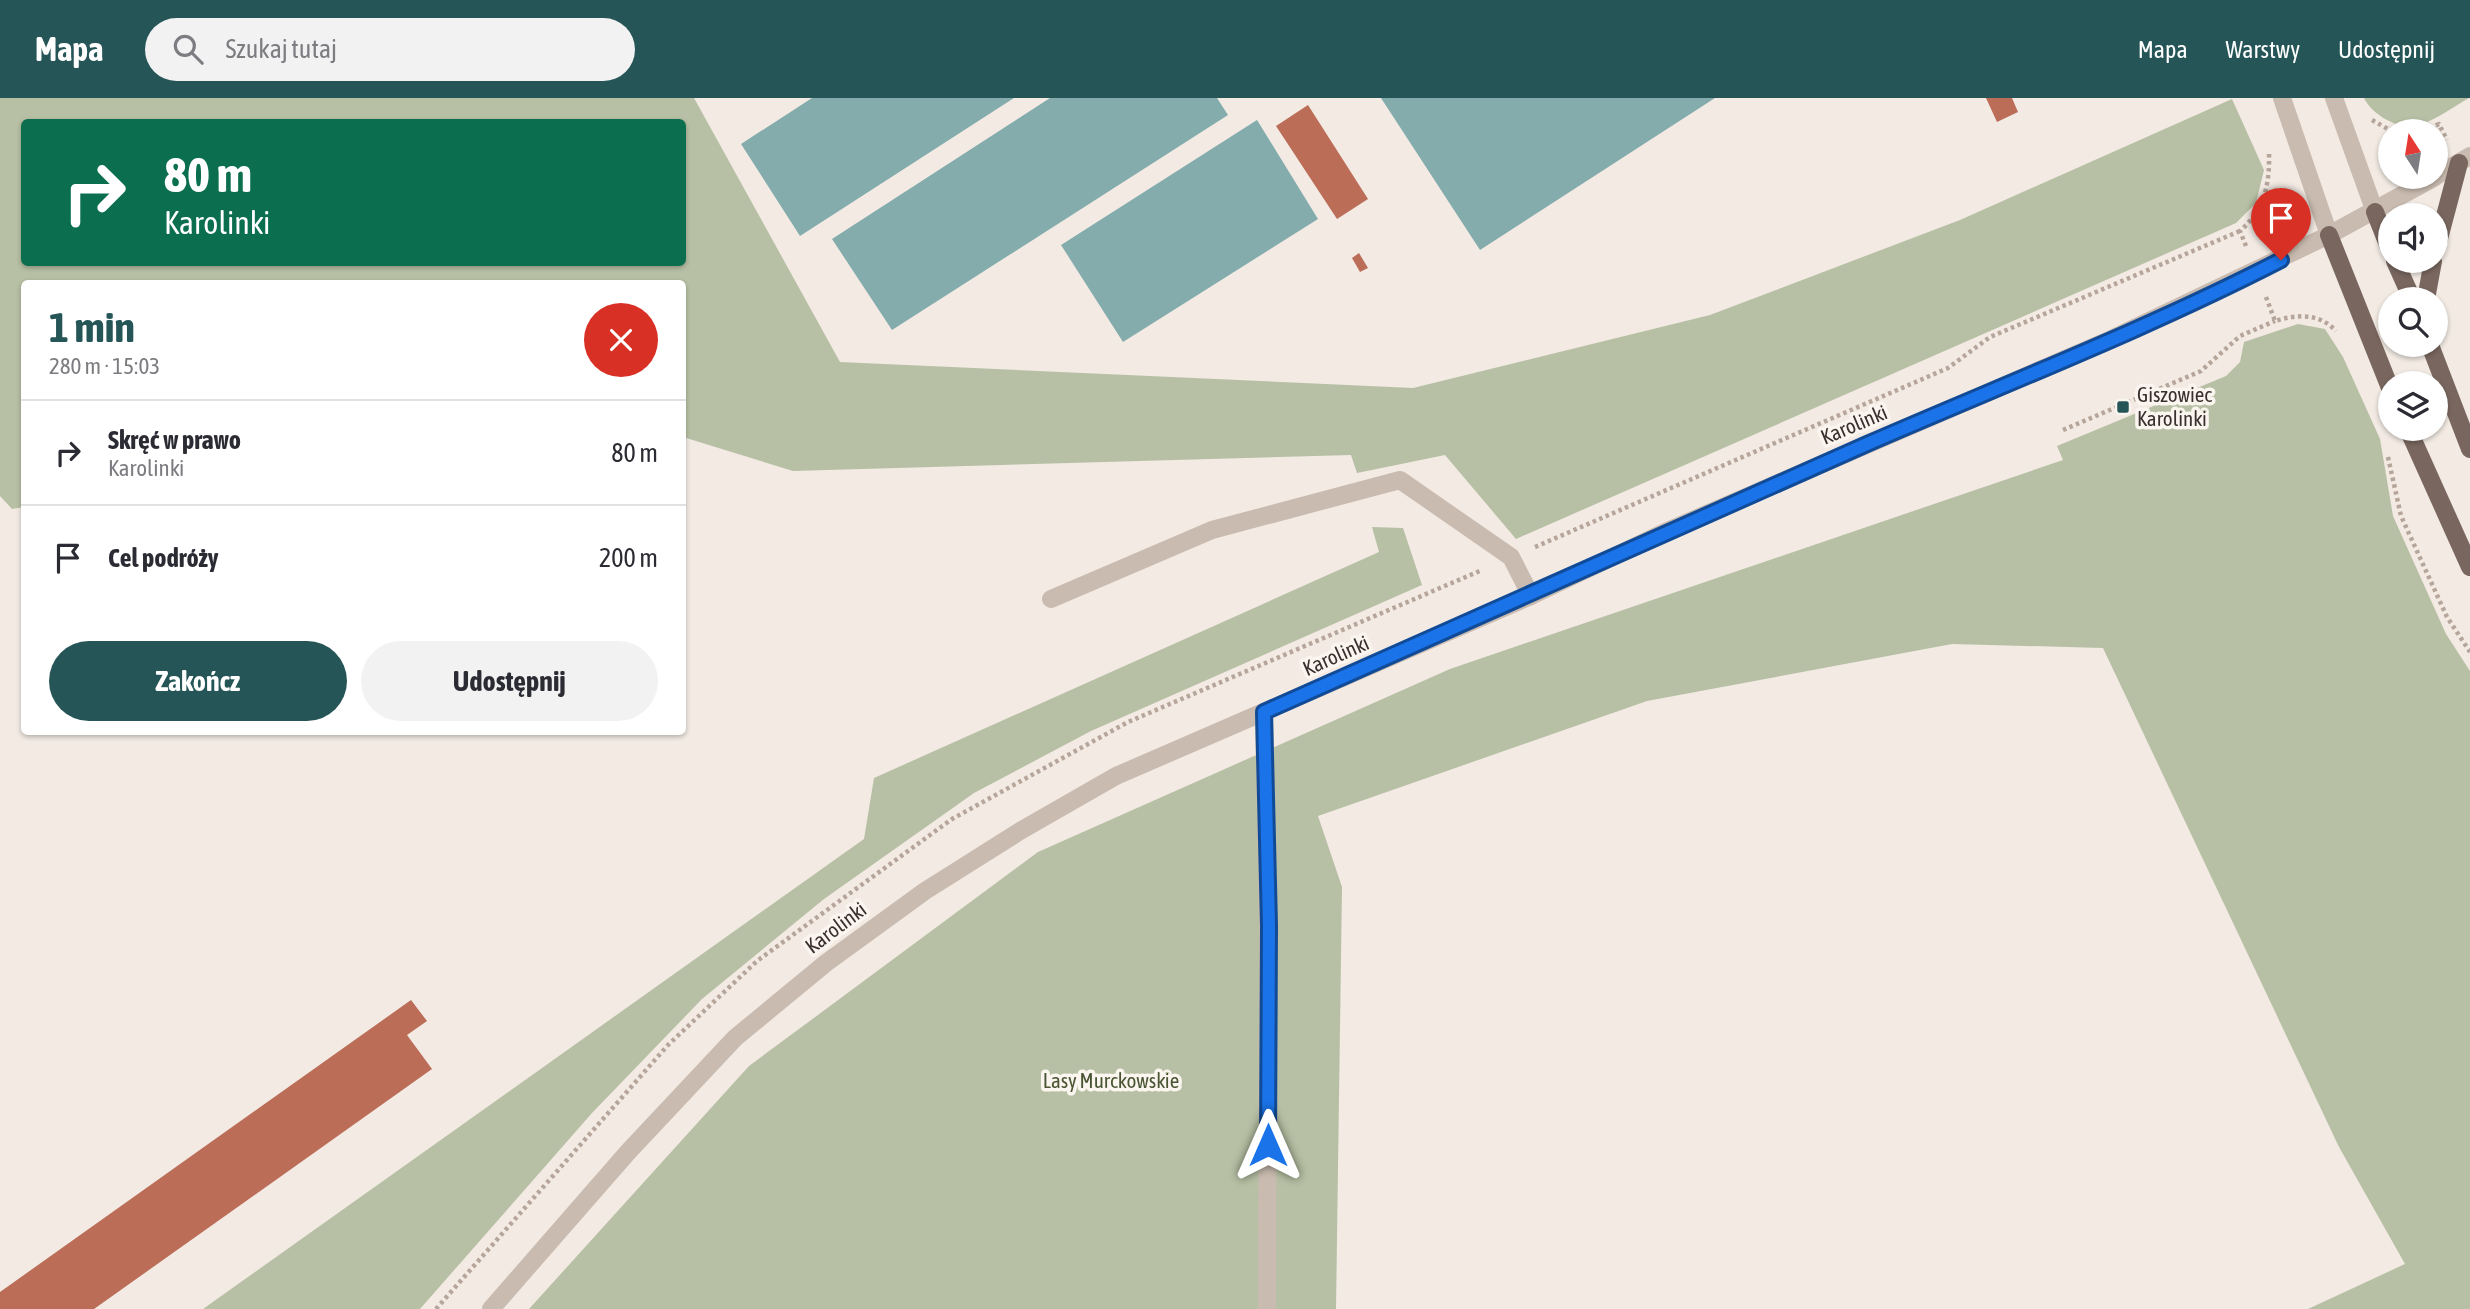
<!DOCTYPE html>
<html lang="pl">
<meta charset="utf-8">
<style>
body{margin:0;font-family:"Asap Condensed",sans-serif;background:#f2f2f3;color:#2b2b33;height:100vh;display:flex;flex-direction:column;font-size:26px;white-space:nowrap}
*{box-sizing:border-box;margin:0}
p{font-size:23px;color:#7c7c81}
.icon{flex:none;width:38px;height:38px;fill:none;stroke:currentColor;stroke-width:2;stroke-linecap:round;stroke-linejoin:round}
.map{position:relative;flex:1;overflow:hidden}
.sheet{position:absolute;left:21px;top:182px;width:665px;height:455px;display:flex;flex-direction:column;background:#fff;border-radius:7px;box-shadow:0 2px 5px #0004}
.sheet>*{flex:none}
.guide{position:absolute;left:21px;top:21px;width:665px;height:147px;border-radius:7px;box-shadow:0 2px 5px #0004;background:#0b6e4f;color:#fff;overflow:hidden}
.needle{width:46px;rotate:348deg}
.controls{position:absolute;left:2378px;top:21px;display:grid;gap:14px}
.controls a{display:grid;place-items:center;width:70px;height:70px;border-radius:50%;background:#fff;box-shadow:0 2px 5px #0004;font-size:35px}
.pin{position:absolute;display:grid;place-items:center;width:60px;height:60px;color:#fff;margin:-72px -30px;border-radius:50% 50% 50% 0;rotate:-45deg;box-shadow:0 0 7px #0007}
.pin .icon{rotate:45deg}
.me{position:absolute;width:77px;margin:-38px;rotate:0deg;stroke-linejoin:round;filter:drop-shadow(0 0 5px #0008)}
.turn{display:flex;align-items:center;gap:24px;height:147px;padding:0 28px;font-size:32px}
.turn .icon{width:91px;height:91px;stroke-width:2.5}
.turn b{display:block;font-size:49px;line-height:60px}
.round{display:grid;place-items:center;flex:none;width:74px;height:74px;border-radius:37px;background:#f2f2f3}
.headline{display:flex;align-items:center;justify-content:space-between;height:119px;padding:0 28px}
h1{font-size:42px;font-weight:700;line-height:52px;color:#265557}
.primary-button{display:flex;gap:14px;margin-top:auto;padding:14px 28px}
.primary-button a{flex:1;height:80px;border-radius:42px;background:#265557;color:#fff;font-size:28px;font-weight:700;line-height:80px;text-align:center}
.primary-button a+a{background:#f2f2f3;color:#2b2b33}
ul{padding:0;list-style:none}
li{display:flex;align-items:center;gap:21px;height:105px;padding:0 28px;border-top:2px solid #e1e1e2}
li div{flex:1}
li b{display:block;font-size:26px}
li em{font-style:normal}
header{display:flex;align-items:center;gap:42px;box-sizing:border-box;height:98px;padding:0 35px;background:#265557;color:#fff}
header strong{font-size:33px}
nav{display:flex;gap:38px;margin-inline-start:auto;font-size:24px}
.search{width:490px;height:63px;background:#f2f2f3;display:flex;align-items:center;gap:18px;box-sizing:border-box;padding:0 24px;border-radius:38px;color:#7c7c81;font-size:26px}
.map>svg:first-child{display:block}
.green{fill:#b7c0a4;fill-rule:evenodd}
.water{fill:#84acad}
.building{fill:#bb6d58}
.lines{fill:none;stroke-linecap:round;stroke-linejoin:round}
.path{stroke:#b5a59a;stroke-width:4.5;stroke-dasharray:3.5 3.5;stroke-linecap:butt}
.service{stroke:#c9bbaf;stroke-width:18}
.minor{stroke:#c9bbaf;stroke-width:18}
.tertiary{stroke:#c9bbaf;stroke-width:18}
.primary{stroke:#79675f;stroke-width:18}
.route-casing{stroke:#114b97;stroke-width:18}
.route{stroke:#1a73e8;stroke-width:12}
.poi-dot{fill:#265557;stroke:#faf5ef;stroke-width:2.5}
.labels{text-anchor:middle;stroke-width:7;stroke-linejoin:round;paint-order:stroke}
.poi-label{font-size:21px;fill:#39302d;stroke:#faf5ef;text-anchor:start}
.street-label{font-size:21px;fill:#39302d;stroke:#faf5ef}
.park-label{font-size:21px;fill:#4a5533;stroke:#faf5ef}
</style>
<header>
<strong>Mapa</strong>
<div class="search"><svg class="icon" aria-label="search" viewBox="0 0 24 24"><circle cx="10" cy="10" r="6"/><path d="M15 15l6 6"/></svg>Szukaj tutaj</div>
<nav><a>Mapa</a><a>Warstwy</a><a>Udostępnij</a></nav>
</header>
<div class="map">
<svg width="2470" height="1211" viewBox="0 0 2470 1211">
<rect width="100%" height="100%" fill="#f2eae3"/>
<path class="green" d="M0,0H694L840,264L1413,290L1710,217L1960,122L2232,1L2264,72L2256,105L2236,125L1516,441L1445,357L1357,375L1351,357L793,373L683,339L682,186H24V409L12,411L0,398ZM682,24V164H24V24Z
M2364,0H2469C2453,9 2437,21 2420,27C2401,34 2372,17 2364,0Z
M2298,226L2325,231L2343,259L2380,341L2393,418L2446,536L2470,573V1211H2308L2405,1166L2339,1049L2103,550L1952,546L1647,603L1318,718L1342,789L1336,1211H529L749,968L1038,754L1450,571L2063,362L2057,348L2226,278L2240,264L2244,244Z
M1372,429L1403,430L1422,487L1091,633L974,695L824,801L702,901L592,1015L420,1211H203L864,741L874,680L1379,454Z"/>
<path class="water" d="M812,0H1014L800,138L741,46Z
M1050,0H1217L1228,17L892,232L832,141Z
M1381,0H1715L1480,152Z
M1257,22L1318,121L1123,244L1061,147Z"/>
<path class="building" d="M1986,0H2012L2018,14L1997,24Z
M1308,7L1368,101L1337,121L1276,28Z
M1359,155L1368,170L1360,174L1352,160Z
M411,902L427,923L407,937L432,971L94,1211H0V1194Z"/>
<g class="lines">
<path class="path" d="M2372,22L2388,31L2406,33
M2423,33L2439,26L2447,42
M2246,148L2240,133C2264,112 2270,86 2269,55
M2266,199L2275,223C2298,216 2319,215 2336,233
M2063,332L2201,273L2240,238L2275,223
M2388,359L2401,418L2447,519L2470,554
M1535,449L1948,270L1990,239L2240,133
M436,1211L668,947L757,863L952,721L1128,624L1482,472"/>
<path class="service" d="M1051,501L1212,432L1400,382L1511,459L1531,498"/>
<path class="minor" d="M2334,0L2375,114
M1264,614L1268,828L1267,1211
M491,1211L628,1054L735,940L826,865L925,793L1020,733L1116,678L1531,498L1665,434L2107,243L2329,137L2282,0"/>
<path class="tertiary" d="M2436,78L2470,58
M2329,137L2435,79"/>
<path class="primary" d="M2375,114L2390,152
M2329,137L2390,290
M2436,152L2459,65
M2395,163L2412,201
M2426,201L2433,163
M2430,247L2470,351
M2408,331L2470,469"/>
</g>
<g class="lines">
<defs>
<path id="route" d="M1268,1047L1269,828L1264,614C1466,525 1666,434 1867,346C2005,286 2147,231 2281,162"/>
</defs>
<use href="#route" class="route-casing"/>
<use href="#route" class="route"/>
</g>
<rect class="poi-dot" x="2116" y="302" width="14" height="14" rx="3.5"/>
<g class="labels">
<g class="poi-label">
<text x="2137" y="304">Giszowiec<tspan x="2137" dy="24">Karolinki</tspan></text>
</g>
<g class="street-label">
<text transform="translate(1854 327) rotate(-23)" y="7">Karolinki</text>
<text transform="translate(1336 558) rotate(-24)" y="7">Karolinki</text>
<text transform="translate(836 830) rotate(-37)" y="7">Karolinki</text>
</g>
<g class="park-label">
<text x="1111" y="990">Lasy Murckowskie</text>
</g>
</g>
</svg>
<div class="controls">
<a><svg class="needle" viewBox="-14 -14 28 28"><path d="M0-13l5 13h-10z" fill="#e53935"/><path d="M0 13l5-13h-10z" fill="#7c7c81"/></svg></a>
<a><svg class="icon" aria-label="sound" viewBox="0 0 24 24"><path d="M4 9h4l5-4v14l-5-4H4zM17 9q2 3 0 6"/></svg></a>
<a><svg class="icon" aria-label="search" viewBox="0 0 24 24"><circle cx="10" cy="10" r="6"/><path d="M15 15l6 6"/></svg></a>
<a><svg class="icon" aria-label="layers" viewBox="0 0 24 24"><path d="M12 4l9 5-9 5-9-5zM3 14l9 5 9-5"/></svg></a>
</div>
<div class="pin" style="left:2281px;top:162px;background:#d93025"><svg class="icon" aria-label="arrive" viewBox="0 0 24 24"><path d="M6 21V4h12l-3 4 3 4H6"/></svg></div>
<svg class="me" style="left:1268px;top:1047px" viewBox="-20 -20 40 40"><path d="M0-17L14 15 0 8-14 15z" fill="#1a73e8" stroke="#fff" stroke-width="4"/></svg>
<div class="guide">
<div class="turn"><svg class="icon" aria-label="right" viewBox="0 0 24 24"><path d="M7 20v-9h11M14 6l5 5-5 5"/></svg><div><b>80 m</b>Karolinki</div></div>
</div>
<section class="sheet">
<div class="headline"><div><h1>1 min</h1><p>280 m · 15:03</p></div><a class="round" style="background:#d93025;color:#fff"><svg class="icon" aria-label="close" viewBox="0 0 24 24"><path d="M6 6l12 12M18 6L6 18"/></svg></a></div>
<ul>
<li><svg class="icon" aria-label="right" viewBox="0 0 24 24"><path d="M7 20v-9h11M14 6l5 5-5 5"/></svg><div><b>Skręć w prawo</b><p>Karolinki</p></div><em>80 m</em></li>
<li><svg class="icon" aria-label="arrive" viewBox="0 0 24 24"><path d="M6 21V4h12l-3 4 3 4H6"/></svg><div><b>Cel podróży</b></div><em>200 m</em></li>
</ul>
<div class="primary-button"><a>Zakończ</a><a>Udostępnij</a></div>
</section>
</div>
